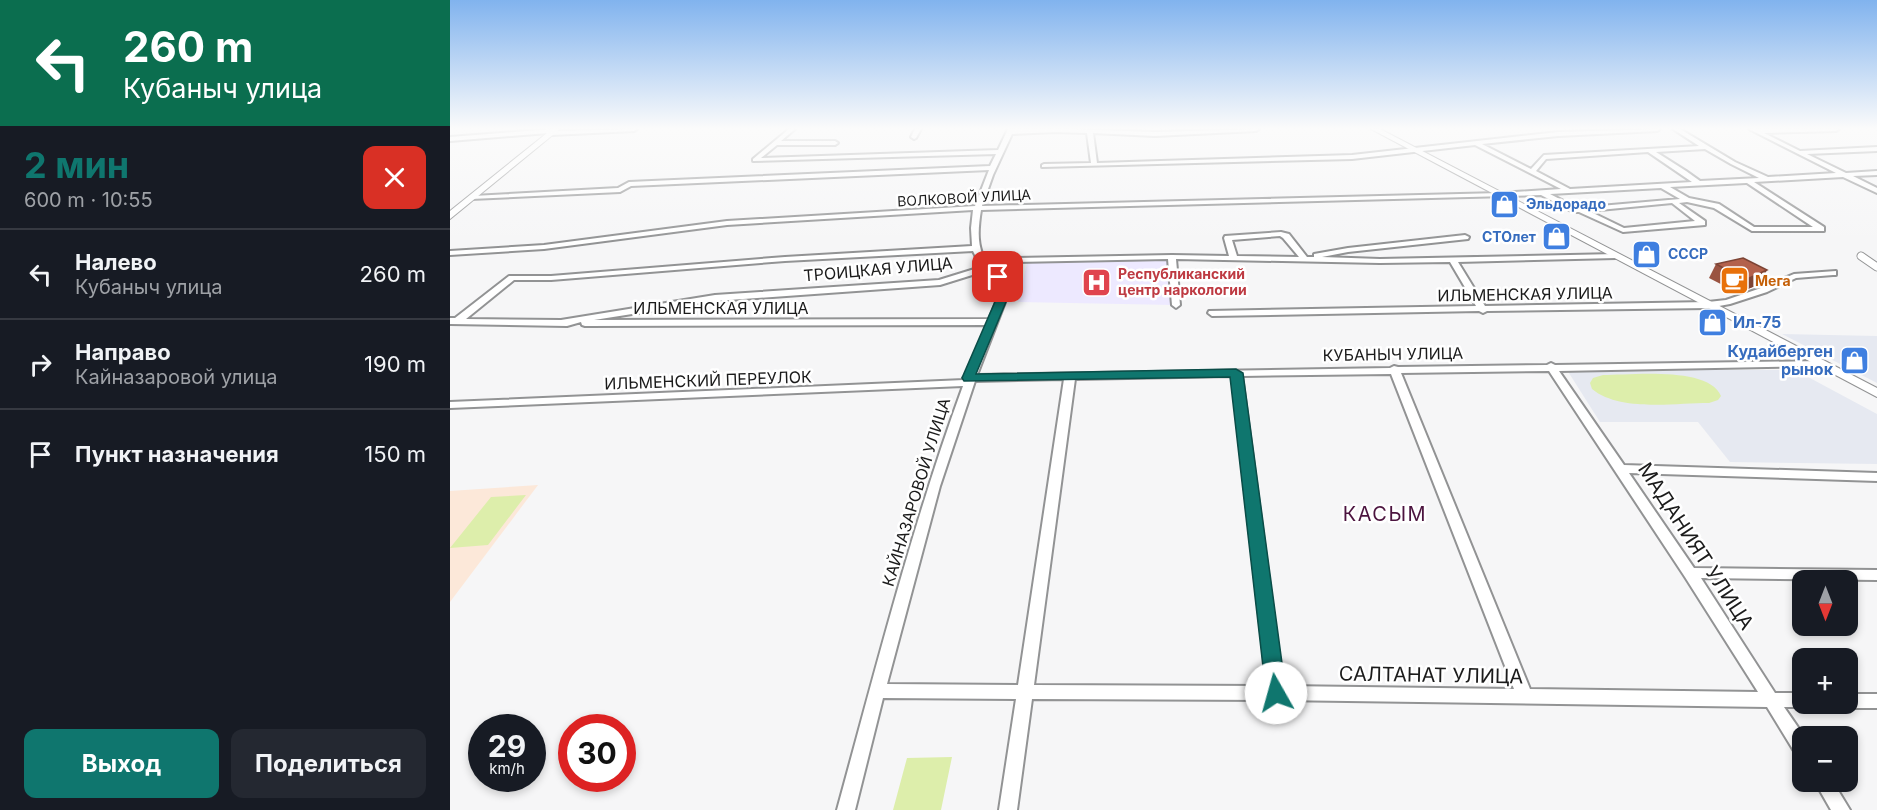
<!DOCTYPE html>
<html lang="ru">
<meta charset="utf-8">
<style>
body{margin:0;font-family:Inter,sans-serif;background:#242831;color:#f1f3f6;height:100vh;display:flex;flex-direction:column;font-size:22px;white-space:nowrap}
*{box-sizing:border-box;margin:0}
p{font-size:20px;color:#9ea1a6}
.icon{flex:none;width:33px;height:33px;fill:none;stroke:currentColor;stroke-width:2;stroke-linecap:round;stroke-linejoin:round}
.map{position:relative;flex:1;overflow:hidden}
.panel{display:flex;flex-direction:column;background:#171b24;width:450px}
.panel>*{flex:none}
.hud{background:#0b6e4f;color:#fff;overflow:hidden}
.needle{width:39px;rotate:180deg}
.buttons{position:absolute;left:1342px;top:570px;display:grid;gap:12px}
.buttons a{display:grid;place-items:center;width:66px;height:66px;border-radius:12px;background:#171b24;box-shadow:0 3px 9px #0003;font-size:30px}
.speed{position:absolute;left:18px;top:714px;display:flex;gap:12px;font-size:30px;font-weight:700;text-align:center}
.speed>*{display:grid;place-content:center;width:78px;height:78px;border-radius:50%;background:#171b24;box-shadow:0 3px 9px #0003;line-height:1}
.speed small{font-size:15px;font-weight:400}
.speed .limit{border:9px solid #d22;background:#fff;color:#111}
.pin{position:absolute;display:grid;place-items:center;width:51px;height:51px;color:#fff;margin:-26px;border-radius:12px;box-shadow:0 3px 9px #0006}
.me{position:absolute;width:66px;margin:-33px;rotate:353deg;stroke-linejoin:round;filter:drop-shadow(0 0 4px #0008)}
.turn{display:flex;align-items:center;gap:21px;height:126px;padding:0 24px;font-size:27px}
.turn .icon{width:78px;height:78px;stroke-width:2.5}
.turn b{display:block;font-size:42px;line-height:51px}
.round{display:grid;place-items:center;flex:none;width:63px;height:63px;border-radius:12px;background:#242831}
.overview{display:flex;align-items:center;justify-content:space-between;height:102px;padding:0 24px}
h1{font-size:36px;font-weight:700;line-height:45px;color:#0f766e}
.primary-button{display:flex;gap:12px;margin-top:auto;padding:12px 24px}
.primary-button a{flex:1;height:69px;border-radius:12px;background:#0f766e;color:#fff;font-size:24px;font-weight:700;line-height:69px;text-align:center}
.primary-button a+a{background:#242831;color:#f1f3f6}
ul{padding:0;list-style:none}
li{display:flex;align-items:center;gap:18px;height:90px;padding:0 24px;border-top:2px solid #363941}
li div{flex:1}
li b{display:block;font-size:22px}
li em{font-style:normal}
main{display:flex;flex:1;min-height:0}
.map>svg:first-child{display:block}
.built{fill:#e6e9f1}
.industrial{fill:#fce8d9}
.medical{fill:#ede9ff}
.green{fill:#ddeeab}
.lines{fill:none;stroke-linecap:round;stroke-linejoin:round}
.pedestrian-casing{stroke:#929394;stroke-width:9}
.minor-casing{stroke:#929394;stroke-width:4}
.tertiary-casing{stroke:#929394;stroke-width:2}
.pedestrian{stroke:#fff;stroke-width:7}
.minor{fill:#fff;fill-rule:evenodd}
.tertiary{fill:#fff;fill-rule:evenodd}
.wall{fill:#9a5341}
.shaded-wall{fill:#7d4435}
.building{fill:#b3614c;stroke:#7d4435;stroke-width:1.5}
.route{fill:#0f766e;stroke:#0a4d48;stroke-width:1.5}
.labels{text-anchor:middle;stroke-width:5;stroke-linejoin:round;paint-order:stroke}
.far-street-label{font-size:14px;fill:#1b1b1b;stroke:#fff}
.far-shop-label{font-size:14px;font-weight:bold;fill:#366cbe;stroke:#fff;text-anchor:start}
.far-health-label{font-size:14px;font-weight:bold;fill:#be3a42;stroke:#fff;text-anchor:start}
.far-food-label{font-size:14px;font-weight:bold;fill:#c56008;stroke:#fff;text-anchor:start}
.street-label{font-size:16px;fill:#1b1b1b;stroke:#fff}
.shop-label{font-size:16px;font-weight:bold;fill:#366cbe;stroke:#fff;text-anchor:start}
.quarter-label{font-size:20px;letter-spacing:1.5px;fill:#4c143f;stroke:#fff}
.near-street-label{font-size:20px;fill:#1b1b1b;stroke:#fff}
</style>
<main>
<section class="panel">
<div class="hud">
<div class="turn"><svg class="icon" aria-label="left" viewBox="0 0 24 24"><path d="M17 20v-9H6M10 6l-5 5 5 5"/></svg><div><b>260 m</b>Кубаныч улица</div></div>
</div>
<div class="overview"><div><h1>2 мин</h1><p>600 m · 10:55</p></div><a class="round" style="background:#d93025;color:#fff"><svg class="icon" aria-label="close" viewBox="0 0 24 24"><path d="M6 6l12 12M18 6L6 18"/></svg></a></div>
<ul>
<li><svg class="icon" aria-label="left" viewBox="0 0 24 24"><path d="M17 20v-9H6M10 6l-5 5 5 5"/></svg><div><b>Налево</b><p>Кубаныч улица</p></div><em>260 m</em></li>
<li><svg class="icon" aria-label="right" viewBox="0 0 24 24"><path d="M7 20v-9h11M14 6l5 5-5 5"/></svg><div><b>Направо</b><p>Кайназаровой улица</p></div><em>190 m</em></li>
<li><svg class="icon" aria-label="arrive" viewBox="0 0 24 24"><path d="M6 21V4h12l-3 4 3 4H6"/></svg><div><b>Пункт назначения</b></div><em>150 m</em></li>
</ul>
<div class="primary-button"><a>Выход</a><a>Поделиться</a></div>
</section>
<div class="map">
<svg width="1427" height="810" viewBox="0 0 1427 810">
<rect width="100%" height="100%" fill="#f6f6f7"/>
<path class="built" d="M1332,334L1427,336V383Z
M1117,370H1345L1427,414V464L1280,462L1248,422H1150Z"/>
<path class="industrial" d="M88,485L0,602V491Z"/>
<path class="medical" d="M720,260L724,305L568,302L577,263Z"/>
<path class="green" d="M1153,375C1181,375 1259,366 1271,396L1268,400L1259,403C1224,403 1170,412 1142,389L1140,383L1143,378Z
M76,495L38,545L0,548L41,497Z
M502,757L491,810H443L457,758Z"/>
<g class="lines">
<defs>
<path id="pedestrian" d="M1411,256L1427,267"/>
<path id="minor" d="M103,129L106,131L187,129L184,131L101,135L98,133L0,141V137Z
M339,129H345L331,141H385L388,143L385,145H327L311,158L548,150L558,129H619L705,132L809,129L806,131L705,136L643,133L647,163L902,155L1108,132L1210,129L1207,131L1108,136L1032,144L1081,169L1094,155L1249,146L1223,129H1230L1285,162L1318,177L1386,173L1299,129H1389L1386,131L1314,133L1350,151L1427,147V151L1357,154L1396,173L1427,171V175L1403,176L1427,188V193L1393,177L1304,182L1374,227V231H1302L1264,208L1237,202L1229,203L1255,221V225L1173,232L1129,212H1123L1091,195L531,210C528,229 526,248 538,265L563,258L722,255L779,256L774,238L775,236L831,232L839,234L857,257H864V254L898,248L1015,235L1019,237L1018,239L898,252L872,257L930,259L1166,254L1170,256L1166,258L1008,262L1035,306L1258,302L1276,300L1311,288L1344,274L1386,271V275H1383L1346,278L1317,292L1280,304L1258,308L1037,311L1033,313L1029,311L762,316L758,313L759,311L1026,306L1000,262L930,263L726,259L730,305L726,308L722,305L718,259L564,262L542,269L554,285L557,297L527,375L940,368L944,366L948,367L1097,365L1101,363L1105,365L1371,361L1373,363L1368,366L1109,371L1174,465L1427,473V481L1179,473L1244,568L1427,570V580L1251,578L1325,693H1353V704H1359L1353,707H1334L1354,736L1353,758L1347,756L1317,707L826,700L582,699L567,810H549L566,699L433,698L405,810H387C426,668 462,525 513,386L0,408V402L514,380L513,378L517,375L537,325L135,326L132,325L131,322L117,326L0,324V318H5L59,276H101L335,257L522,246L521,228L523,210L277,225L94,249L0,255V251L94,245L277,221L525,206L539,170L181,186L170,192L21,199L20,198L23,196L168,188L179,182L540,166L546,154L303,161V159ZM606,132L637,133L641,163L594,164L592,165V167L902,159L1025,145L1111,189L1050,193L532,206L543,175L562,134ZM1255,149L1281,164L1309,178L1250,181L1236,171L1206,152ZM1198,152L1242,182L1120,189L1086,171L1096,159ZM1296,183H1297L1363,227H1304L1269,204L1239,198L1220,187ZM1211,188L1230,199L1127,208L1100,194ZM1222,203L1245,221L1174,228L1139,211ZM830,236L833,238L849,257L787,256L782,240ZM523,251L531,267L489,280L265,295L111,320L16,319L64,280H101L335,261ZM535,271C553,290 549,297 539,319L144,320L265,301L490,285ZM1099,371L1235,577L1308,692L1080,689L951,373ZM941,374L1064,689L833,686L792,376ZM782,376L817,686L584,685L625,379ZM614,379L568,685L437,684L490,486L525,381Z
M465,129H471L466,138L464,139L461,137Z
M1398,694H1427V708H1398L1393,706L1391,704H1398Z
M1365,782H1383L1400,810H1381Z"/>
<path id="tertiary" d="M102,129H110L0,219V211Z
M921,129H930L1427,388V397Z"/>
</defs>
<use href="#pedestrian" class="pedestrian-casing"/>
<use href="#minor" class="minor-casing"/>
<use href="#tertiary" class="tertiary-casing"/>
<use href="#pedestrian" class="pedestrian"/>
<use href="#minor" class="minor"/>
<use href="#tertiary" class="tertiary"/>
</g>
<path class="wall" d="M1266,264L1310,284L1288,293L1259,278Z"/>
<path class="shaded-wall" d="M1317,270L1310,284L1288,293L1295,280Z"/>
<path class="building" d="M1293,258L1317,270L1295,280L1266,264Z"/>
<linearGradient id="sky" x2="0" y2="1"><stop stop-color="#81b3ee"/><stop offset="0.53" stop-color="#fbfbfb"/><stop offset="1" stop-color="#fbfbfb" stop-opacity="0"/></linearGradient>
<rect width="1427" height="242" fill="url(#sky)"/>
<path class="route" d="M548,274L552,275L558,287V297L526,374L786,369L793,373L836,693L833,700L826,702L819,700L816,693L780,377L514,381L512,378L547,297V287L542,277Z"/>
<defs>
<symbol id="shop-square" viewBox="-11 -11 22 22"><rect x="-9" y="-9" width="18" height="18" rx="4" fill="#3f7fe0" stroke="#fff"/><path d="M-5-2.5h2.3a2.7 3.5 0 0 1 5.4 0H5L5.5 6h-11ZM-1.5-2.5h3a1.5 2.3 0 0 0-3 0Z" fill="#fff"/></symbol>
<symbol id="cafe-square" viewBox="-11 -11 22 22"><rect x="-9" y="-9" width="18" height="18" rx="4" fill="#e8710a" stroke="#fff"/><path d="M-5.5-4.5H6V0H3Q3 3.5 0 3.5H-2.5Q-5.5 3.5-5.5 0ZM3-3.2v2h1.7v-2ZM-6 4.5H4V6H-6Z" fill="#fff"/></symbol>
<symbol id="hospital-square" viewBox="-11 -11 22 22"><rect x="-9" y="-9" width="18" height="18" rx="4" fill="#e0444e" stroke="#fff"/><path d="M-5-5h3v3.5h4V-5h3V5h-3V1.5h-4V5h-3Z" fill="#fff"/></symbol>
</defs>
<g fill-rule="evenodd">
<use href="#shop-square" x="1038" y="188" width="33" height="33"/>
<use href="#shop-square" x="1090" y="220" width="33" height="33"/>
<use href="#shop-square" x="1180" y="238" width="33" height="33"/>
<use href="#cafe-square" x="1268" y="264" width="33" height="33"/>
<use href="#hospital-square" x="630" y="266" width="33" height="33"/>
<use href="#shop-square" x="1246" y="306" width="33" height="33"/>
<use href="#shop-square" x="1388" y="344" width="33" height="33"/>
</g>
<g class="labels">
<g class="far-street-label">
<text transform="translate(514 198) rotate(-3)" y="5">ВОЛКОВОЙ УЛИЦА</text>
</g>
<g class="far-shop-label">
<text x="1076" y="209">Эльдорадо</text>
<text x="1086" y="242" text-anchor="end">СТОлет</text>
<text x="1218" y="259">СССР</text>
</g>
<g class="far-health-label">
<text x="668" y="279">Республиканский<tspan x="668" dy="16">центр наркологии</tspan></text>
</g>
<g class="far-food-label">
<text x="1305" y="286">Мега</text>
</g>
<g class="street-label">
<text transform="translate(428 269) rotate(-5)" y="6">ТРОИЦКАЯ УЛИЦА</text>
<text transform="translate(1075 294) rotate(-1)" y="6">ИЛЬМЕНСКАЯ УЛИЦА</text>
<text x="271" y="314">ИЛЬМЕНСКАЯ УЛИЦА</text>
<text transform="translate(943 354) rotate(-1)" y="6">КУБАНЫЧ УЛИЦА</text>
<text transform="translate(258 380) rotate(-2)" y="6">ИЛЬМЕНСКИЙ ПЕРЕУЛОК</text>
<text transform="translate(466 492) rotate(-73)" y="6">КАЙНАЗАРОВОЙ УЛИЦА</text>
</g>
<g class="shop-label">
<text x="1283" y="328">Ил-75</text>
<text x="1383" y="357" text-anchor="end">Кудайберген<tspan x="1383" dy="18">рынок</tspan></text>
</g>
<g class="quarter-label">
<text x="935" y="521">КАСЫМ</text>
</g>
<g class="near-street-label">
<text transform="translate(1246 546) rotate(57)" y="7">МАДАНИЯТ УЛИЦА</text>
<text transform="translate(981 675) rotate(1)" y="7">САЛТАНАТ УЛИЦА</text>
</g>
</g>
</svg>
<div class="buttons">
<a><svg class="needle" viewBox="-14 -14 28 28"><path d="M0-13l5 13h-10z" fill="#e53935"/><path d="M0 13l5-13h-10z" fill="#9ea1a6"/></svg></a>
<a>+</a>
<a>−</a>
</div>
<div class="speed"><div>29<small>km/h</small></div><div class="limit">30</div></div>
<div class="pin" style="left:548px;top:277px;background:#d93025"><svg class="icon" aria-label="arrive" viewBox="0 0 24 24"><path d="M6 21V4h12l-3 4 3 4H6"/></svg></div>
<svg class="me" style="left:826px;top:693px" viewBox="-20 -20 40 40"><circle r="19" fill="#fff"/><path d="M0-13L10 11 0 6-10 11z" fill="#0f766e"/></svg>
</div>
</main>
